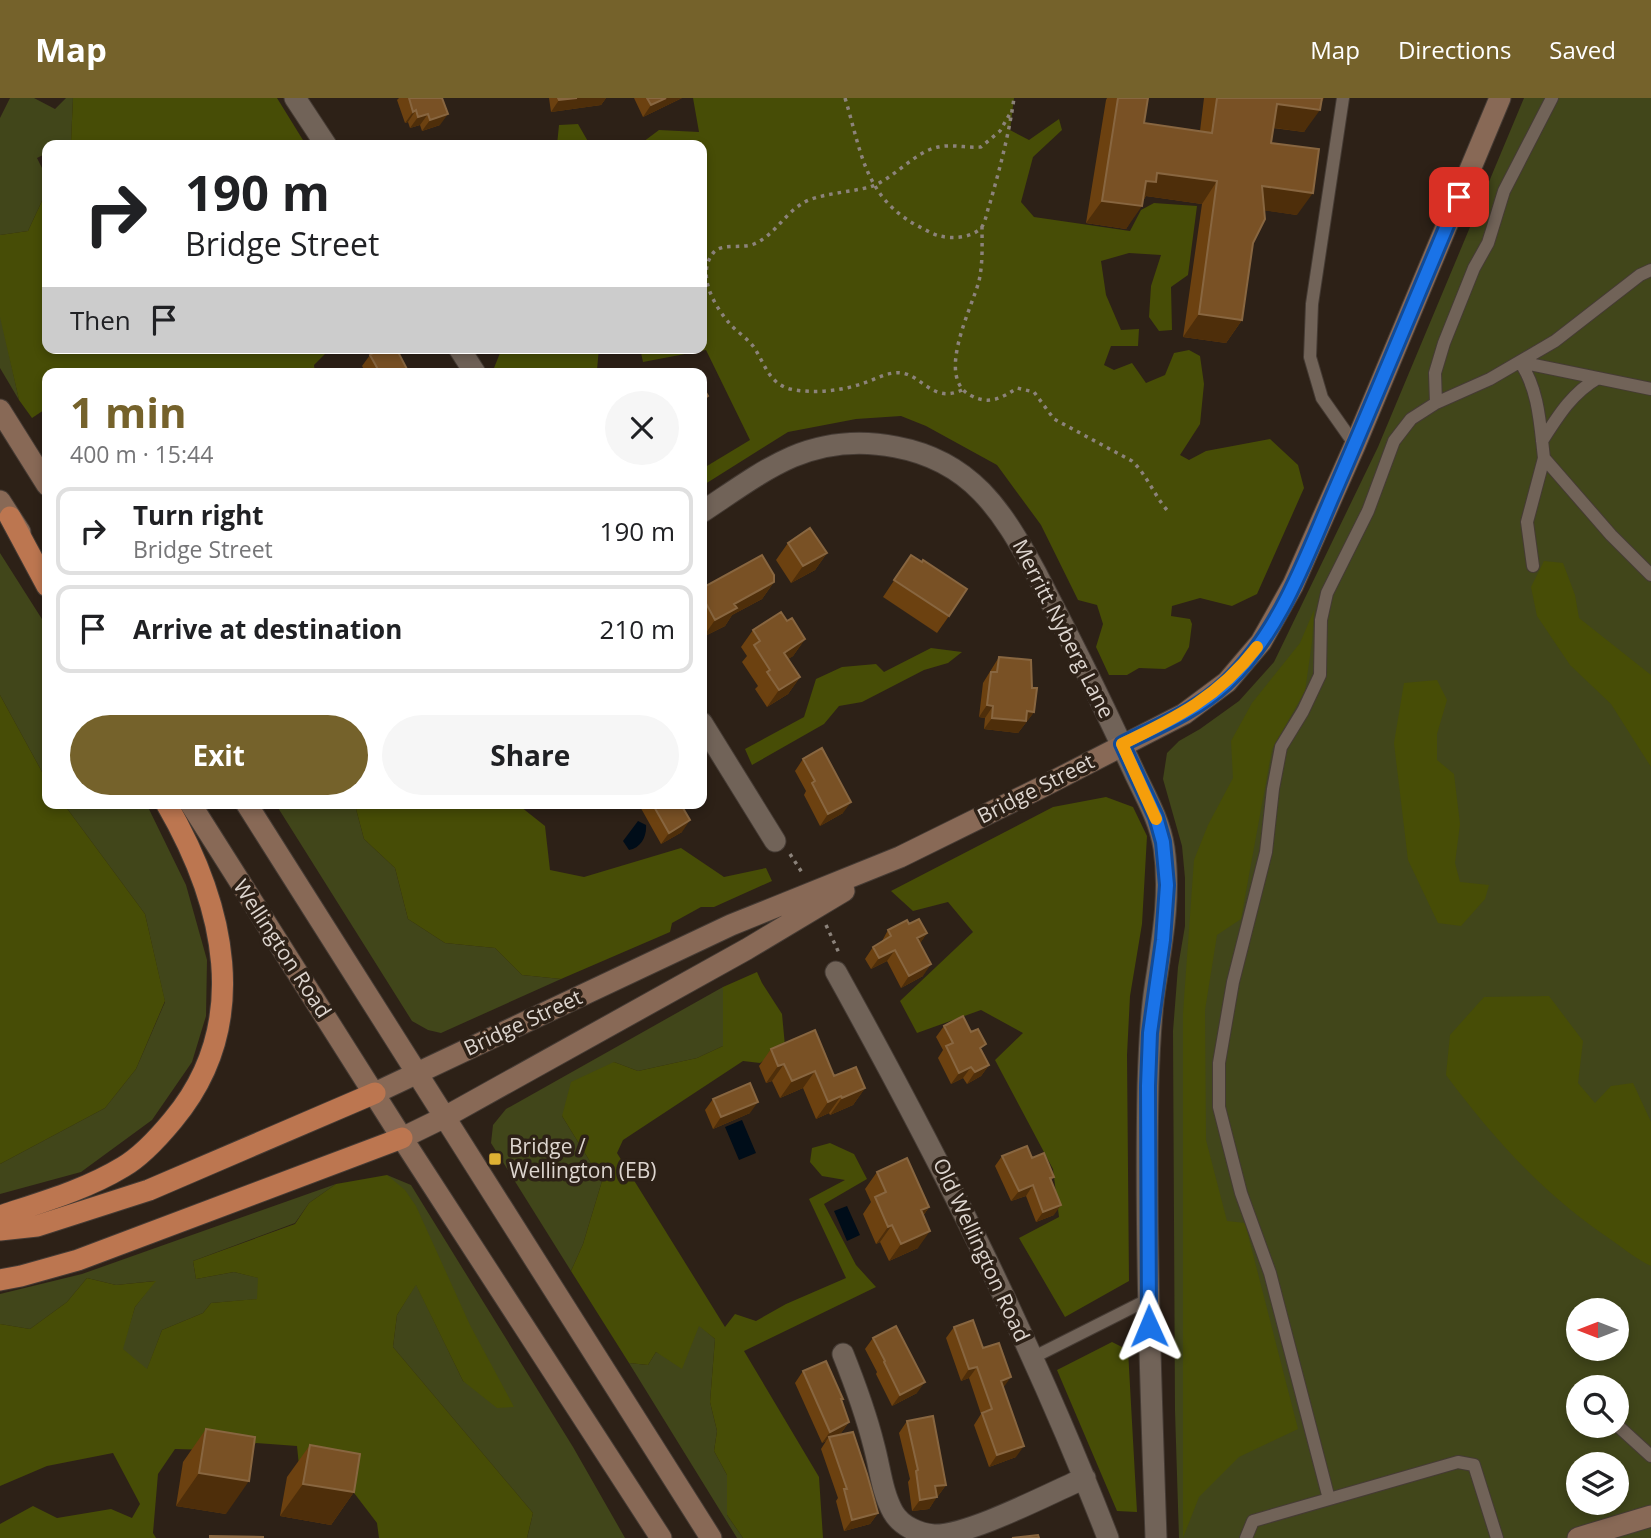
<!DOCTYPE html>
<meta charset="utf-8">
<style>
body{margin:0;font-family:"Open Sans",sans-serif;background:#f6f6f6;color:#202124;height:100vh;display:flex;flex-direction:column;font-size:26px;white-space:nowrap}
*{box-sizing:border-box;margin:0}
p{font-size:23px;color:#757577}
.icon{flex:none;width:38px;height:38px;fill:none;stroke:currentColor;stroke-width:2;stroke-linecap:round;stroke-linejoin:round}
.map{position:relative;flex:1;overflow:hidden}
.drawer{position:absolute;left:42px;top:270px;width:665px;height:441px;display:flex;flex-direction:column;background:#fff;border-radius:14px;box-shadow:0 4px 10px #0003}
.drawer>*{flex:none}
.top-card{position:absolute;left:42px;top:42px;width:665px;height:214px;border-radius:14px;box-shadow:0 4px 10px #0003;background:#fff;color:#202124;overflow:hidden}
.needle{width:46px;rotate:270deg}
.buttons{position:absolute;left:1566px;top:1200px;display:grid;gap:14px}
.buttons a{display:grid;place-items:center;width:63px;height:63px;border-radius:50%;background:#fff;box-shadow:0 4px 10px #0003;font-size:35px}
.pin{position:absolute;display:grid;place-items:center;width:60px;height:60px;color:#fff;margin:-30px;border-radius:14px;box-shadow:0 4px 10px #0006}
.me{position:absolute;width:77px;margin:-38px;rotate:359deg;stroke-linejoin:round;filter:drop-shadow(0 0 5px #0008)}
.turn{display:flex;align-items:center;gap:24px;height:147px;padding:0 28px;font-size:32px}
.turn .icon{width:91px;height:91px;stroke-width:2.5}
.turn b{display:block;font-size:49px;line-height:60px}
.then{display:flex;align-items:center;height:66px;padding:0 28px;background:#0003;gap:14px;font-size:26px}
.round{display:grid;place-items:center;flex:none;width:74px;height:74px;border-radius:37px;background:#f6f6f6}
.head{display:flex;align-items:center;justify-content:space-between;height:119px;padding:0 28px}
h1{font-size:42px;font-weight:700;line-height:52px;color:#75622b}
.cta{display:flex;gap:14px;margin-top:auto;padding:14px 28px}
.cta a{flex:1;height:80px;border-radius:42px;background:#75622b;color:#fff;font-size:28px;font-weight:700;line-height:80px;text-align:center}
.cta a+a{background:#f6f6f6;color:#202124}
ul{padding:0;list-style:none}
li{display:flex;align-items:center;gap:21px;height:88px;margin:0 14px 10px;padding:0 14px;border:4px solid #e0e0e0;border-radius:14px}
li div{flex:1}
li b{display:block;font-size:26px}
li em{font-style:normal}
header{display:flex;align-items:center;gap:42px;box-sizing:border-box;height:98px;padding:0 35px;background:#75622b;color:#fff}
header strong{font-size:33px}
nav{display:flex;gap:38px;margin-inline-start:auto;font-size:24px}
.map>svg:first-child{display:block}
.green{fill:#41461a;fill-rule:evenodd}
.forest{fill:#474d06}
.water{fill:#000d19}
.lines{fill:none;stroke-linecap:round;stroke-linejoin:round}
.lane-casing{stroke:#453b34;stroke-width:14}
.street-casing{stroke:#453b34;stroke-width:23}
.secondary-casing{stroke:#453b34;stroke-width:23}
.highway-casing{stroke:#453b34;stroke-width:23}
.path{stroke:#8c837b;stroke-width:3.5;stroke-dasharray:3.5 5;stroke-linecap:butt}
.lane{stroke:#716358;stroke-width:12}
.street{stroke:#716358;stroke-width:21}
.secondary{stroke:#886956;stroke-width:21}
.highway{stroke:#bc7650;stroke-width:21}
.wall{fill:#6c4110}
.shaded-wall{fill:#4e2e0a}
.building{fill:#795125;stroke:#886640;stroke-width:2}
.route-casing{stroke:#114b97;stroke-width:18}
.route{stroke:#1a73e8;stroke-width:12}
.slow{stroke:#f59e0b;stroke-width:12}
.poi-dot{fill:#deb133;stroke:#2d2117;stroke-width:2.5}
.labels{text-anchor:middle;stroke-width:7;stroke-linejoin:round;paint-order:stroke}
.street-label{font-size:21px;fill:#ddd5cf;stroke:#2d2117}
.poi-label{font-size:21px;fill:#ddd5cf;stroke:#2d2117;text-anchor:start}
</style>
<header>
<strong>Map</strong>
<nav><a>Map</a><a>Directions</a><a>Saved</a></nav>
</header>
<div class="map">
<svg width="1651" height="1440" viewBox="0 0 1651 1440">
<rect width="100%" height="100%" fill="#2d2117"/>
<path class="green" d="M10,0H34L55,11L66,0H73L71,45L65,47H47V55L37,60L47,80V92L28,133L0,137V20Z
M1524,0H1651V1440H1179L1175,1313L1173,933L1178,869L1185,828V780L1182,748L1163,681L1167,655L1179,643L1200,631L1239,603L1274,564L1378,349ZM1578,1213H1617V1251H1578ZM1578,1290H1617V1328H1578ZM1578,1367H1617V1405H1578Z
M0,219H1L19,302L0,270Z
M0,455L47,529V683L0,597Z
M63,705H146L186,787L207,862L206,918L192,964L152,1022L81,1074L0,1096V1066L105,1010L136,971L165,904L145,816Z
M275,705H340L356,711L364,741L395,770L408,821L445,845L495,850L522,877L561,881L441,935L428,932L412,923Z
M723,889V948L697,960L638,973L614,964L562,1018L602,1083L583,1146L571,1173L491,1045L493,1027L506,1011Z
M387,1077L411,1087L573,1349L625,1440H527L533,1415L393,1249L397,1217L416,1186L463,1283L513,1309Z
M336,1086L309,1105L295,1125L193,1163L196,1181L234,1174L259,1180L258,1201L211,1205L203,1215L162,1232L147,1272L122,1251L135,1209L155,1183L116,1187L87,1180L67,1204L30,1231L0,1226V1196L82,1176Z
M699,1227L715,1241L710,1304L717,1333L714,1353L727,1377V1417L743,1440H737L629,1265L648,1267L656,1254L668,1260Z"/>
<path class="forest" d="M73,0H277L306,47H65L71,44Z
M693,0H1014L1010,32L1029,42L1059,21L1062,32L1033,59L1021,104L1034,119L1130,133L1141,112L1154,105L1197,108L1188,177L1171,189L1172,232L1159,233L1149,219L1151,188L1161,157L1129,155L1101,163L1106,197L1121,232L1139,231L1138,248H1111L1104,267L1114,272L1132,265L1146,285L1165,277L1174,255L1189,252L1200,258L1204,286L1200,326L1180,357L1189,362L1206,353L1270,341L1298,367L1304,390L1257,496L1232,508L1200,500L1172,508L1171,518L1190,521L1192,526L1189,549L1181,563L1165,571L1139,570L1127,577H1109L1096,549L1103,526L1097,507L1078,502L1041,427L997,367L926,328L901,318L856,321L788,334L702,388V371L750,342L706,252L643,264L640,250H702V47H639L659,32L699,34Z
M578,26L590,47H557L559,27Z
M47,92V250H331L314,267L315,275H47V310L32,320L19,302L0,219V137L28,133Z
M502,250H599L597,272L581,275H492Z
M1544,463L1563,465L1575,497L1579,520L1651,577V669L1611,606L1570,567L1537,518L1531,489Z
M1314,512L1312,544L1305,593L1272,651L1241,821L1217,837L1205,912L1206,1042L1227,1123L1245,1125L1298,1331L1239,1359L1199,1399L1183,1440V915L1194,762L1208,727L1233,680L1231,643L1252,605L1300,545Z
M931,550L962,554L948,565L924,572L862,604L839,608L824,626L752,667L745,651L804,619L816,581L842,569L876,566L884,574Z
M1437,582L1447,602L1437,636V662L1454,676L1460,726L1455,765L1460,784L1489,787L1485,801L1461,828L1438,825L1408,762L1394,645L1404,585Z
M0,597L47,683V705H63L145,816L165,903L136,971L105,1010L0,1066Z
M1106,699L1133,709L1147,738L1142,826L1130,898L1127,957L1129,1183L1065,1219L1019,1140L1059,1119L1053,1071L995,962L1023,935L981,912L917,935L900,903L973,834L948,804L913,813L891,793L1053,709Z
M340,705H516L545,728L550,772L584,779L681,750L724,779L766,770L772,783L714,809H701L672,825L670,834L561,881L522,877L495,850L445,845L408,821L395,770L364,741L356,711Z
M757,874L762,885L782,916L785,948L760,965L743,963L623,1042L617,1055L725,1229L735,1216L756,1223L786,1206L846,1180L809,1101L845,1082L822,1078L810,1064L812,1050L830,1045L854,1056L867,1081L824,1106L856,1167L876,1189L744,1253L819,1379L823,1440H743L727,1417V1377L714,1353L717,1333L710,1304L715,1241L699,1228L682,1271L656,1254L648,1267L629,1265L571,1173L583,1146L602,1083L562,1018L571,984L614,964L638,973L697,960L723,948V889Z
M1549,898L1583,943L1578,985L1595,1005L1611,988L1633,985L1651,1024V1168C1636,1161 1623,1150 1610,1141C1543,1096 1494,1041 1446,977L1450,937L1484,899Z
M387,1077L405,1092L416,1108L470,1227L514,1309L497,1310L463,1283L416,1187L397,1217L393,1249L533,1415L527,1440H379L377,1425L351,1391L299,1368L297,1348L256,1345L246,1353L175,1351L158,1376L153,1435L156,1440H0V1426L33,1408L57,1420L111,1411L132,1420L140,1406L113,1355L47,1368L0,1388V1226L30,1231L67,1204L87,1180L116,1187L156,1183L135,1209L123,1251L147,1271L162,1232L203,1215L211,1205L257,1201L258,1180L234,1174L196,1181L193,1163L295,1126L309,1105L336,1086Z
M1112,1244L1128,1252L1137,1414L1117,1413L1057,1272Z"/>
<path class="water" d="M638,723L646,727C647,738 641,750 629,752L623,743Z
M742,1022L756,1055L739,1062L725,1029Z
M847,1108L860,1137L847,1143L834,1113Z"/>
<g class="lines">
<defs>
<path id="lane" d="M1343,0L1312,206L1310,259L1322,300L1355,347
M1520,264L1651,291
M1520,264C1539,292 1540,326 1544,360
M1436,305L1435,275L1444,245L1474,170L1488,145L1504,93L1552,0
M1542,343C1558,318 1572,295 1598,280
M1533,468L1527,424L1544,360L1611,437L1651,477
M1032,1260L1149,1201
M1617,1327L1651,1358
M1329,1401L1270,1175L1241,1095L1219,1009V965L1233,884L1266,754L1273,691L1281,649L1303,613L1320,577L1321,522L1327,495L1368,413L1394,343L1411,321L1436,305L1490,281L1555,243L1640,177L1651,172
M1246,1440L1253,1423L1458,1364L1474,1367L1497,1440"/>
<path id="street" d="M295,0L326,47
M459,250L475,275
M702,414C731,395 760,373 792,359C825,345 861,342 896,349C971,363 1002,412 1036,475C1051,504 1066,533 1081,563C1100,601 1118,639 1136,678C1147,701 1160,724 1164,750C1171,797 1162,843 1155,890C1150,922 1149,955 1148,988C1145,1139 1151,1290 1156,1440
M702,625L775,743
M836,874C938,1058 1032,1243 1108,1440
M843,1256C855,1286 866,1316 874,1348C880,1370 882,1394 893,1414C901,1428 919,1436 934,1437C969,1438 1050,1395 1085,1380"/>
<path id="secondary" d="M0,312L47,387
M0,403L20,434
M190,705L402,1040L661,1440
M246,705L711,1440
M375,995L731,827L900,759L1042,689L1184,616L1227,584L1261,544L1293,487L1355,347L1500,0
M402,1040L445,1019L747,851L844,793
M1578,1440L1651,1418"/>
<path id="highway" d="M10,419L47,488
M0,1118C42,1104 85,1092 123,1069C142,1058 159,1039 173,1022C254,925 224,805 166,705
M0,1132L37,1128L149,1092L375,995
M0,1182L21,1178L78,1162L402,1040"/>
</defs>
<use href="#lane" class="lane-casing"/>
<use href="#street" class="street-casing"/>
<use href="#secondary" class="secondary-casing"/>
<use href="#highway" class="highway-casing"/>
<path class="path" d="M845,0C861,52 864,98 916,127C924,131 932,136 940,138C953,141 971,140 981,130C986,124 987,112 990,105C1000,70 1009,36 1014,0
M982,128C982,146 983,165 979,183C972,210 934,281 972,298C989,307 1002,300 1017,290L1034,294L1054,321L1132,363C1147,377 1154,397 1167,412
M962,292C930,307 920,271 894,275C883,276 874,282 864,285C841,293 814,296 790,291C768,285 765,265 753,248C747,240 737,234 730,226C715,209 695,176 714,154C722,145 743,151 754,146C775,137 784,116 803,105C817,96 851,94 870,89C894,81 914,54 938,49C951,46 967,50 981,49L1000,33L1012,12
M790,756L803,776
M826,827L839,855"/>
<use href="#lane" class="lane"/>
<use href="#street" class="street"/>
<use href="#secondary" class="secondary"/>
<use href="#highway" class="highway"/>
</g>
<path class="wall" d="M399,0H442L440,27L422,33L420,27L410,30L408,24L405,25L397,2Z
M549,0H606L601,7L551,14Z
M634,0H682L643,19Z
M1107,0H1148L1144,25L1200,33L1204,0H1324L1304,34L1273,30L1271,45L1297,117L1264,112L1253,145L1242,222L1226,245L1183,239L1202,106L1146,98L1126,131L1086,125L1106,2Z
M370,257L409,275H366L362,268Z
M788,445L827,455L815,472L791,485L776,462Z
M911,457L949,518L937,535L883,499Z
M774,484L762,501L732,517L725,528L703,539L702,537V490Z
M753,532L805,541L793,558L788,561L800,579L788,596L767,609L755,591L758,588L742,564L747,558L741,549Z
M999,559L1032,590L1034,614L1018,635L984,631L985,620L979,619L983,585Z
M803,661L843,715L820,728L804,697L806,693L795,673Z
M638,705H680L682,734L661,746Z
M909,826L927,835L920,845L923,878L901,890L887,863L871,871L865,861L873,849L881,845L888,832Z
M944,928L981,953L989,967L981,978L967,986L963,980L951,986L938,960L943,952L936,939Z
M771,951L834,978L865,990L853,1007L830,1017L829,1015L816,1021L803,990L780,1000L772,983L766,985L759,968Z
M713,1001L750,1015L713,1031L705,1012Z
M1002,1058L1032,1060L1054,1079L1051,1082L1054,1117L1036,1124L1026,1098L1011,1103L995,1068Z
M877,1074L929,1109L923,1118L918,1150L889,1163L880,1144L876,1146L863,1116L871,1104L865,1091Z
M954,1229L983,1250L1003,1290L1016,1359L989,1369L974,1327L981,1316L969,1280L961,1283L946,1240Z
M873,1240L917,1295L892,1308L876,1276L877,1274L865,1251Z
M803,1273L843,1301L841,1303L849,1324L841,1335L837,1337L878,1415L870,1426L844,1433L836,1403L838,1400L821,1351L826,1343L822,1345L795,1285Z
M907,1323L946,1387L938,1398H937L929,1411L912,1413L908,1384L910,1381L899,1335Z
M206,1331L226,1416L176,1408L183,1364Z
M310,1347L354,1394L331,1427L280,1418L287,1379Z"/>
<path class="shaded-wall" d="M577,0H606L601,7L551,14L559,2Z
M666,0H682L643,19L651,7Z
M1324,0L1316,11L1320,12L1304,34L1261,28L1277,6Z
M416,12L408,24L405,25L413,14Z
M428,16L420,27L410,30L418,19Z
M448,16L440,27L422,33L430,22Z
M1157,75L1217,83L1202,106L1146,98L1140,106L1146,83Z
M1262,88L1313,95L1297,117L1247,110Z
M1102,103L1142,108L1126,131L1086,125Z
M1199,216L1242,222L1226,245L1183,239Z
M827,455L815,472L791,485L803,468Z
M774,484L762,501L732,517L725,528L703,539L715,522L734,506Z
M805,541L793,558L772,572L784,555Z
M800,579L788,596L767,609L779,592Z
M987,607L993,608L985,620L979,619Z
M1027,613L1034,614L1018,635L984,631L992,620Z
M851,704L843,715L820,728L828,716Z
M690,722L682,734L661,746L669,735Z
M927,835L919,847L917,840Z
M895,852L887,863L871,871L879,860Z
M931,866L923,878L901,890L909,878Z
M784,966L772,983L766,985L778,968Z
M989,967L981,978L967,986L975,974Z
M971,969L963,980L951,986L959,975Z
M815,973L803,990L780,1000L792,983Z
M865,990L853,1007L830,1017L842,1000Z
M841,998L829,1015L816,1021L828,1004Z
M758,1004L750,1015L713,1031L721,1019Z
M1033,1087L1026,1098L1011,1103L1019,1093Z
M1061,1107L1054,1117L1036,1124L1043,1114Z
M929,1109L917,1126L921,1112Z
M892,1127L880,1144L876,1146L888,1129Z
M930,1133L918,1150L889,1163L901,1146Z
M977,1269L969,1280L961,1283L969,1271Z
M1011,1279L1003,1290L1001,1283Z
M925,1284L917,1295L892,1308L900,1297Z
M849,1324L841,1335L830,1341L829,1339L826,1343L822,1345L830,1334Z
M1024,1348L1016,1359L989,1369L997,1357Z
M199,1375L249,1383L226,1416L176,1408Z
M303,1386L354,1394L331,1427L280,1418Z
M946,1387L938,1398L927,1400L935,1388Z
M937,1399L929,1411L912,1413L920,1402Z
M878,1415L870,1426L844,1433L852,1422Z"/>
<path class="building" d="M409,0H442L448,16L430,22L428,16L418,19L416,12L413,14Z
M558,0H577L559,2Z
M647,0H666L651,7Z
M1118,0H1148L1144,25L1212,35L1217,0H1322L1320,12L1277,6L1271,45L1319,51L1313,95L1262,88L1265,121L1253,145L1242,222L1199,216L1217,83L1157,75L1156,84L1146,83L1142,108L1102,103Z
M382,250H396L409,275H380L370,257Z
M702,288L708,298L702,302Z
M810,430L827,455L803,468L788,445Z
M762,457L774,477V484L734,506L737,510L715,522L702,498V490Z
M911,457L922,464L923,462L967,491L949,518L894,482Z
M781,514L787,523L792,520L805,541L784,555L800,579L779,592L767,574L770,572L754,547L760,543L753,532Z
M999,559L1031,562L1032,590H1037L1034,614L1027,613L1026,623L992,620L993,608L987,607L991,574H997Z
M822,650L851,704L828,716L812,685L815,683L803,661Z
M652,705H680L690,722L669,735Z
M919,821L927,835L917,840L931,866L909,878L895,852L879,860L873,849L891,838L888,832L907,822L909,826Z
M963,918L971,934L978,931L986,946L980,950L989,967L975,974L971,969L959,975L946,948L953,945L944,928Z
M815,932L834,978L856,969L865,990L842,1000L841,998L828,1004L815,973L792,983L784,966L778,968L771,951Z
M750,985L758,1004L721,1019L713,1001Z
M1027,1048L1032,1060L1044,1055L1054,1079L1050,1080L1061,1107L1043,1114L1033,1087L1019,1093L1002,1058Z
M907,1060L929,1109L921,1112L930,1133L901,1146L892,1127L888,1129L875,1099L886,1094L877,1074Z
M973,1222L983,1250L999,1245L1011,1279L1001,1283L1024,1348L997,1357L982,1315L992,1311L977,1269L969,1271L954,1229Z
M896,1228L925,1284L900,1297L884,1264L885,1263L873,1240Z
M826,1263L843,1301H841L849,1324L830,1334L803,1273Z
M933,1318L946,1387L935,1388L937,1399L920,1402L916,1373L918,1372L907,1323Z
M206,1331L255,1339L249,1383L199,1375Z
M853,1334L867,1376L878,1415L852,1422L844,1391H847L829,1339Z
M310,1347L360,1356L354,1394L303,1386Z
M1038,1437L1039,1440H1012Z
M210,1438L263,1439V1440H210Z"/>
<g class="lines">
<defs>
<path id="route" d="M1149,1228L1148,988L1150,935L1163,842L1167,787L1163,744L1156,719L1122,646C1158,628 1196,613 1226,585C1279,536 1305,462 1333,397C1376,298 1417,198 1459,99"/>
</defs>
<use href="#route" class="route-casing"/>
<use href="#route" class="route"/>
<path class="slow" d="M1156,721L1122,646C1176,620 1219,599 1257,549"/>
</g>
<rect class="poi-dot" x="488" y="1054" width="14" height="14" rx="3.5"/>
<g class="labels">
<g class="street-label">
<text transform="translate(1063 531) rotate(63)" y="7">Merritt Nyberg Lane</text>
<text transform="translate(1036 691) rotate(-27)" y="7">Bridge Street</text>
<text transform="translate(282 851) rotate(57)" y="7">Wellington Road</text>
<text transform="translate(523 925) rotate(-25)" y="7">Bridge Street</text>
<text transform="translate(981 1152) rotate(65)" y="7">Old Wellington Road</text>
</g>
<g class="poi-label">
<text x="509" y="1056">Bridge /<tspan x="509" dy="24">Wellington (EB)</tspan></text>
</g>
</g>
</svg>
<div class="buttons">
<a><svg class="needle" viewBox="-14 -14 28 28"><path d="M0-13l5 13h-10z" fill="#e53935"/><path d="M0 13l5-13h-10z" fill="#757577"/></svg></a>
<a><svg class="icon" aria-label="search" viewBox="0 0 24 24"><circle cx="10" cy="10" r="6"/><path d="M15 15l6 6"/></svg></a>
<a><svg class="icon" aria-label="layers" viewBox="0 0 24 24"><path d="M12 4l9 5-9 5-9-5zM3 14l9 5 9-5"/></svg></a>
</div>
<div class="pin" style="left:1459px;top:99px;background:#d93025"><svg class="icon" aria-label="arrive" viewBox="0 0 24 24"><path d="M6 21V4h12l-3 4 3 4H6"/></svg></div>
<svg class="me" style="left:1149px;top:1228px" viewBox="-20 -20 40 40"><path d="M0-17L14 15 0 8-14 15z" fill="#1a73e8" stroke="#fff" stroke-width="4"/></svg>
<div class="top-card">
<div class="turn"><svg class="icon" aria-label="right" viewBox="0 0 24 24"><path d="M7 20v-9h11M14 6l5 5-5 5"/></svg><div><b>190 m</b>Bridge Street</div></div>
<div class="then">Then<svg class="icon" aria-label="arrive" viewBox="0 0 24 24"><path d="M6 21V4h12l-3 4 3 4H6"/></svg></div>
</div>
<section class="drawer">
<div class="head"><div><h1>1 min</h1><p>400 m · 15:44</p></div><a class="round"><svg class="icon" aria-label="close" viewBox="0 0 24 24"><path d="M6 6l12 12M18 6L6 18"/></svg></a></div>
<ul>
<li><svg class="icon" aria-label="right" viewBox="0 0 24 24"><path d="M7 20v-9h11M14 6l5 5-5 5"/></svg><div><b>Turn right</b><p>Bridge Street</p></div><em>190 m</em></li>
<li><svg class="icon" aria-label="arrive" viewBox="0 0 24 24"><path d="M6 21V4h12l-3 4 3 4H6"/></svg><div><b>Arrive at destination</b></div><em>210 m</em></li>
</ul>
<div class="cta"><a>Exit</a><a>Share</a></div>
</section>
</div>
